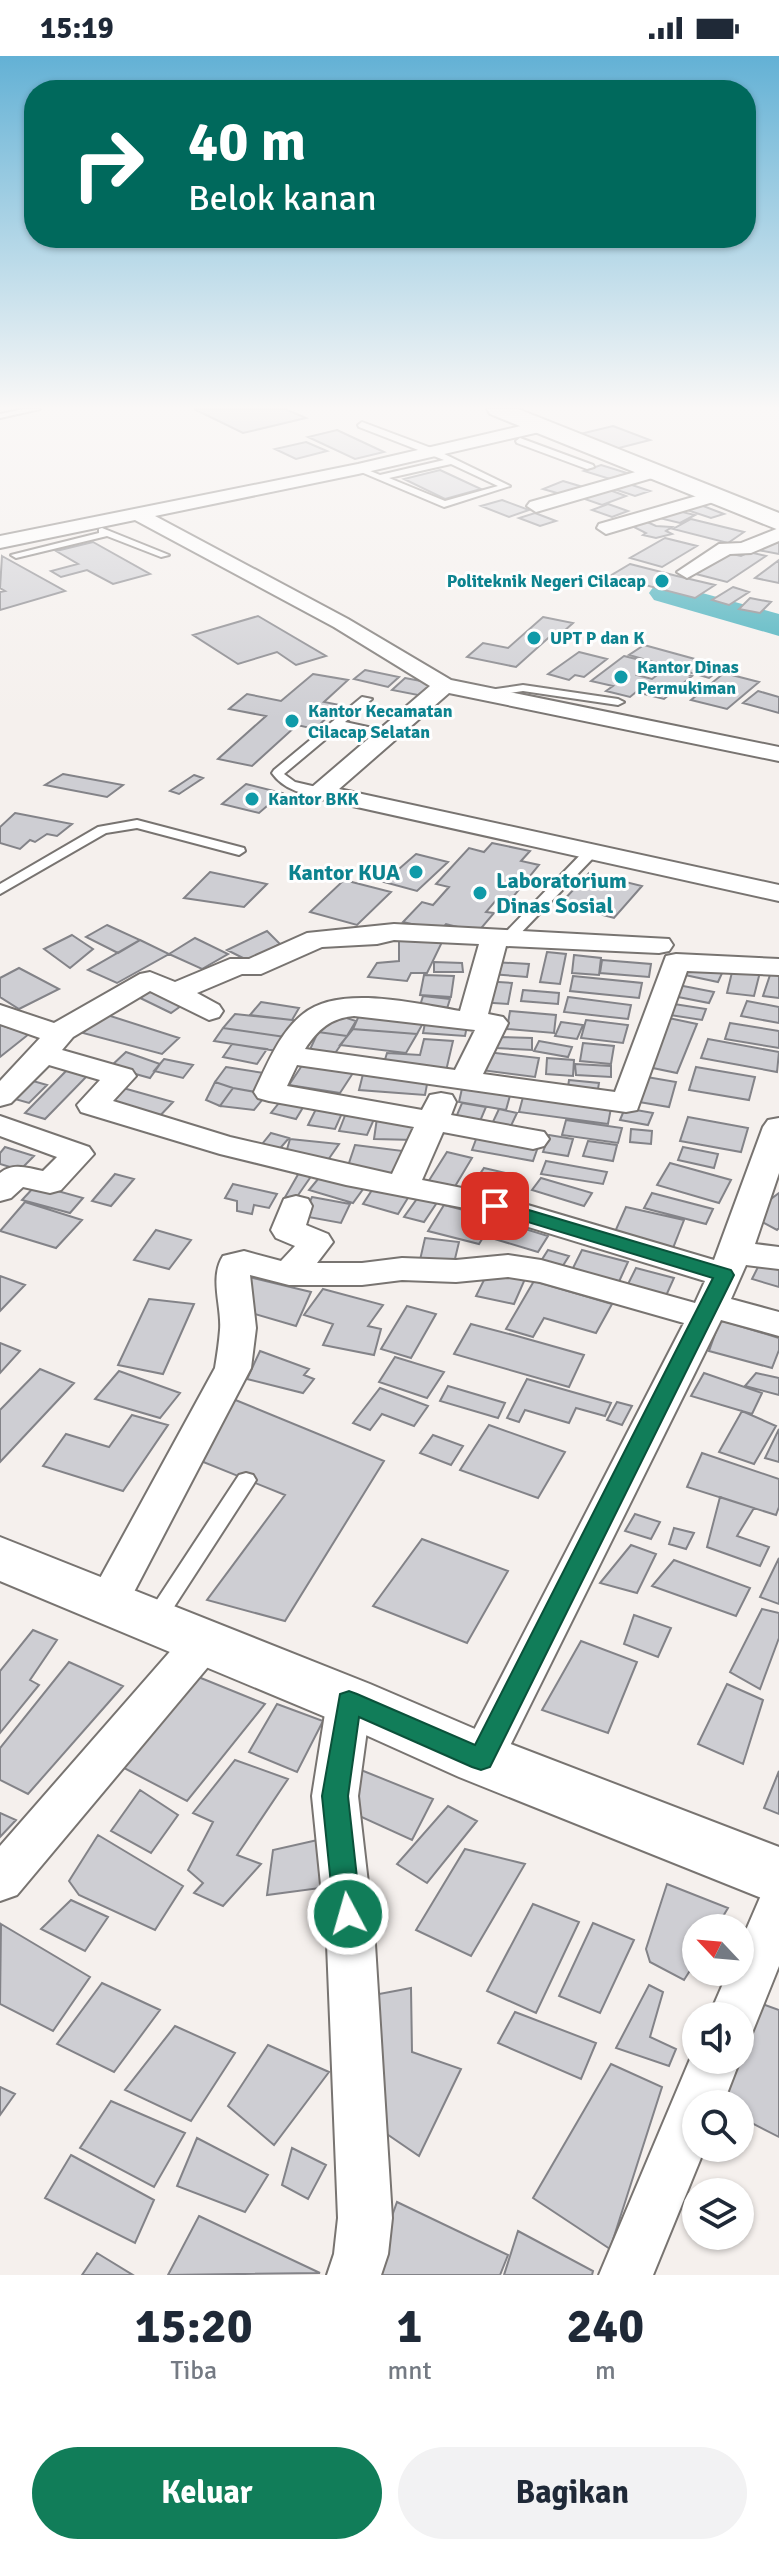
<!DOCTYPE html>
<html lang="id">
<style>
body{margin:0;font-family:Signika,sans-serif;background:#f2f2f3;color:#1f2937;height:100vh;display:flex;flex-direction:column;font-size:30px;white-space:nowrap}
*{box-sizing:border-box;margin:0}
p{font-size:26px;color:#747a83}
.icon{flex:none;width:44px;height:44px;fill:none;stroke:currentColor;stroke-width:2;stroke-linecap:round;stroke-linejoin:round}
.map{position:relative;height:2219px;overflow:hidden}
.panel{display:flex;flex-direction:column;background:#fff;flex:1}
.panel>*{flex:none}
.top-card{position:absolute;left:24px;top:24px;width:732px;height:168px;border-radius:32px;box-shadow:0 2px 6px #0004;background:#00695c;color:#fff;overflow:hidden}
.needle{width:52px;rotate:296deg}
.buttons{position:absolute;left:682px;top:1858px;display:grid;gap:16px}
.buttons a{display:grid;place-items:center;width:72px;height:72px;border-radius:50%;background:#fff;box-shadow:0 2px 6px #0004;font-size:40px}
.pin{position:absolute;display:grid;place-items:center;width:68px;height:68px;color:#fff;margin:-34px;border-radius:16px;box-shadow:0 4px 12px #0006}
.me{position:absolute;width:88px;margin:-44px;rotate:354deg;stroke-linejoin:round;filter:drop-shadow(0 0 6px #0008)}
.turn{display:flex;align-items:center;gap:28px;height:168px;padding:0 32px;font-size:36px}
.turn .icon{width:104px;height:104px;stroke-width:2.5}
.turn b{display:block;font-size:56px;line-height:68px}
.eta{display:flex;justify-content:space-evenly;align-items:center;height:136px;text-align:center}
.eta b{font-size:48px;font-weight:700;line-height:56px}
.cta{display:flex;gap:16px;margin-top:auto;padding:16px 32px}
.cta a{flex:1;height:92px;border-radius:48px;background:#117d59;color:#fff;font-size:32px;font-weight:700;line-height:92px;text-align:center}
.cta a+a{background:#f2f2f3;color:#1f2937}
.status{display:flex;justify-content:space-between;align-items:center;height:56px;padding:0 40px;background:#fff;direction:ltr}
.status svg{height:22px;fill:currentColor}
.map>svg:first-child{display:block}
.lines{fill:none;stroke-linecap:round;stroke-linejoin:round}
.river{fill:#3cacb9;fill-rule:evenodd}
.building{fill:#ceced3;stroke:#838388;stroke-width:2}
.lane-casing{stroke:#787471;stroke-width:4}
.street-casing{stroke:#787471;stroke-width:4}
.secondary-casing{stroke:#787471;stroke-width:4}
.lane{fill:#fff;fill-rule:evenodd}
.street{fill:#fff;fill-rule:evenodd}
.secondary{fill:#fff;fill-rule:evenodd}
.route{fill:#117d59;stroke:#0b513a;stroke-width:2}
.culture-dot{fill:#0f9aa8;stroke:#fefefe;stroke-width:3}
.labels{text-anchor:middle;stroke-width:6;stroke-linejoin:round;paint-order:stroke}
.far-culture-label{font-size:18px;font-weight:bold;fill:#0d838f;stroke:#fefefe;text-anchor:start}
.culture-label{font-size:22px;font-weight:bold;fill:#0d838f;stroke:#fefefe;text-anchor:end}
</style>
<div class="status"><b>15:19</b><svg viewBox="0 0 49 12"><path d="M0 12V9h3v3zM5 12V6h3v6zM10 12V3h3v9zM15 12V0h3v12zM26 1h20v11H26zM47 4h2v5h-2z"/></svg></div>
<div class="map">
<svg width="779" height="2219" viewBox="0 0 779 2219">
<rect width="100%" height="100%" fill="#f5f0ed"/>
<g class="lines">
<path class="river" d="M666,527L779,558V580L654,544L649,537L654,530Z"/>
</g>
<path class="building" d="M194,353H285L306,362L243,377Z
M613,370L650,384L615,393L580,378Z
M337,374L384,396L355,403L308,381Z
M306,386L327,395L296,403L275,393Z
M601,409L627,417L610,423L584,415Z
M440,414L481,433L445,443L404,423Z
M563,425L583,431L564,439L543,433Z
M623,426L650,435L635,440L608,431Z
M604,432L626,440L602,449L579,441Z
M502,444L529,454L509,461L481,450Z
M608,448L628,455L612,461L592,454Z
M698,448L724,458L711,462L684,453Z
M674,454L695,459L680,467L659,462Z
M535,457L556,465L540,470L519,462Z
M691,463L744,476L728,487L673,473Z
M645,465L656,470L672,471L666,475L672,478L656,482L643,479L646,477L630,469Z
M665,482L697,490L662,511L630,502Z
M765,484L779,487V498L752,493Z
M93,486L150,518L113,528L87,514L61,521L51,515L78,508L56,495Z
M749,496L766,500L727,526L696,518L728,497L741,500Z
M2,500L65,535L0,554V536L5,535L0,532Z
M779,504V527L755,522Z
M630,508L677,520L715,529L695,542L610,520Z
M733,531L749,536L729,549L712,544Z
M750,542L771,546L760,557L739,553Z
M258,560L326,600L296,609L277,596L238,608L193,579Z
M543,561L573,567L563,576L556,575L516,611L467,601L483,587L508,592Z
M644,589L724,611L709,622L629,599Z
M579,596L607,603L584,621L575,619L569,624L548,618Z
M624,600L652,607L637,619L652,623L665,613L692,620L664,643L636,636L630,641L606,635L613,630L591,625Z
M365,614L399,621L388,631L354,623Z
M724,617L759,626L727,653L691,644Z
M313,618L348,624L324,646L340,649L315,673L297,669L252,710L218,703L266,660L229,653L247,638L281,645Z
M405,622L437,628L423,640L392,634Z
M758,635L779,641V657L743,647Z
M63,718L123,729L107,741L45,729Z
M194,719L203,722L179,738L170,735Z
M246,728L282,737L259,757L222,748Z
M15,757L72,768L57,780L47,778L35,786L30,784L20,793L0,787V771Z
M492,787L530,795L521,805L539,809L509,846L497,843L486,856L494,857L478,876L446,868L440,875L403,866L422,846L433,849L449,831L436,828L469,792L484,796Z
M416,798L448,806L417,835L384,826Z
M210,816L267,828L244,851L184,842Z
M589,817L642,830L614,862L560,848Z
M344,824L391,836L357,869L310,856Z
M107,869L140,884L118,897L86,881Z
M267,875L280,888L249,905L227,894Z
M72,879L93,893L70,912L44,893Z
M195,882L228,898L202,913L169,898Z
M140,884L169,898L117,927L88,914Z
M399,884H443L427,917H411L407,925L368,921L377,907L399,905Z
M547,896L566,898L560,928L540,926Z
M574,899L601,902L599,919L572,917Z
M602,904L651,908L649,921L600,917Z
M434,906L462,907L463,916H434Z
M493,906L529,908L527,921L491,918Z
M690,909L723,915L718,926L685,919Z
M19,912L59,933L19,953L0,941V922Z
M733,912L760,916L754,940L727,937Z
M772,913L779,914V942L763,940Z
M424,919L454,920L451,941L420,939Z
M573,920L642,927L639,942L570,935Z
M483,925L512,927L508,948L479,946Z
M150,926L188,945L171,957L132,938Z
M678,929L714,936L709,947L673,940Z
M523,934L559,937L558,948L521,945Z
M423,940L450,943L445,959L418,956Z
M568,941L631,949L628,963L564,956Z
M747,945L779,951V967L741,960Z
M261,946L299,952L292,964L250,959Z
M674,948L706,953L702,964L670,959Z
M361,955L427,960L417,978L353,973Z
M510,955L556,959L554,977L507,973Z
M101,957L179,982L162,998L83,977Z
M235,958L302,965L292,982L223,972Z
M334,958L356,965L347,980L318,976Z
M664,961L697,968L677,1017L643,1010Z
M586,964L628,969L623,987L581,982Z
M561,966L583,969L577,983L555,980Z
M425,967L467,970L465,980L423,977Z
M730,967L779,975V992L725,983Z
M0,969L29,978L0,1001Z
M223,972L292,982L283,996L214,985Z
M353,973L417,978L406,997L340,989Z
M318,976L347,980L331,1003L307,1000Z
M497,981L532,982V994L497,992Z
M424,983L453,985L446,1015L383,1010L387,997L420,999Z
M708,983L779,996L777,1016L701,1002Z
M539,985L572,991L568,1001L534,995Z
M583,987L614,990L611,1008L580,1005Z
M232,988L267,993L257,1008L223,1001Z
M126,996L160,1008L150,1022L110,1011Z
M487,996L539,1002L535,1021L481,1014Z
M547,1002L574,1004L573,1020L546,1018Z
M164,1003L193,1009L183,1022L154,1015Z
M303,1008L353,1017L340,1037L289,1029Z
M575,1008L611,1010V1021L576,1019Z
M226,1011L264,1017L254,1036L233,1032L215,1026Z
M696,1011L755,1021L749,1044L689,1034Z
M68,1013L88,1019L45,1063L25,1057Z
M363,1018L428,1023L425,1039L359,1034Z
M641,1020L676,1026L669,1051L633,1045Z
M569,1024L599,1027L597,1039L567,1037Z
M33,1025L47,1029L29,1047L15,1043Z
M215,1026L233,1032L220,1050L206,1044Z
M463,1028L511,1036L506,1054L459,1046Z
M116,1030L173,1046L156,1064L99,1047Z
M233,1032L267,1038L254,1054L220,1050Z
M523,1041L611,1052L608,1068L519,1056Z
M283,1042L305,1048L296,1063L271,1057Z
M462,1047L486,1051L478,1070L454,1066Z
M317,1051L343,1055L335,1073L308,1069Z
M625,1052L653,1057L648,1069L620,1064Z
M499,1053L517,1057L509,1074L491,1070Z
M346,1057L375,1061L367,1079L339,1075Z
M688,1061L748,1072L741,1096L680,1085Z
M377,1062L417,1063L415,1084L374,1083Z
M566,1064L622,1072L618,1087L562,1079Z
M631,1073L652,1075L651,1088L630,1086Z
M271,1077L289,1082L276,1097L259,1092Z
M478,1078L539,1088L533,1105L472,1094Z
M549,1079L573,1083L568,1100L543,1096Z
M290,1083L339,1088L328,1104L285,1100Z
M588,1085L617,1089L613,1105L583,1100Z
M355,1089L403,1095L395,1118L347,1113Z
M5,1091L34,1100L20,1114L0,1108V1097Z
M683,1091L718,1098L714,1112L678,1104Z
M447,1096L472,1102L454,1132L428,1126Z
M546,1105L607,1116L603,1128L541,1118Z
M670,1107L731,1124L719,1147L657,1129Z
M484,1112L519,1120L507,1140L471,1131Z
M300,1115L312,1119L294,1145L284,1143Z
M323,1117L366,1129L353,1147L309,1134Z
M115,1118L134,1123L111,1150L92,1145Z
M541,1122L592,1137L584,1150L532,1134Z
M233,1128L277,1138L269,1152L254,1149L252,1158L237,1155V1145L225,1142Z
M376,1128L411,1137L398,1158L363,1148Z
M36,1129L83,1142L70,1157L22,1144Z
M652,1137L713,1153L706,1168L644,1152Z
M779,1137V1172L777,1174L749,1159Z
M419,1140L438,1145L424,1166L404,1161Z
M312,1141L350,1148L341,1167L303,1160Z
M25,1146L82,1164L56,1192L0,1175Z
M444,1149L495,1162L479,1188L428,1175Z
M626,1151L684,1164L673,1192L614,1178Z
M502,1166L548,1180L538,1196L491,1182Z
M156,1174L191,1184L169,1213L134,1204Z
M425,1182L459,1186L454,1207L420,1204Z
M548,1194L569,1200L562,1211L541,1205Z
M582,1194L628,1206L617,1230L570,1218Z
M762,1203L779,1208V1231L752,1223Z
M636,1212L674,1222L665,1242L626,1232Z
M489,1214L525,1223L514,1248L476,1240Z
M0,1220L25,1229L0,1255Z
M249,1221L311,1236L296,1270L248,1256Z
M534,1225L612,1248L596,1277L544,1262L533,1281L506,1273Z
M323,1233L383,1249L368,1270L381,1273L374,1299L323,1289L333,1268L304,1259Z
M149,1243L194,1248L163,1318L118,1309Z
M407,1250L436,1258L411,1302L381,1293Z
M720,1264L779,1282V1294L772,1312L709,1295Z
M471,1268L517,1280L584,1299L569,1331L454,1298Z
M0,1287L20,1295L0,1317Z
M260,1295L309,1313L304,1319L314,1323L303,1337L247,1323Z
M395,1301L444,1316L427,1342L379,1326Z
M40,1313L74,1327L0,1406V1354Z
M119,1315L180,1337L160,1362L95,1343Z
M704,1317L762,1337L752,1358L691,1340Z
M756,1317L779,1322V1339L745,1330Z
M527,1323L611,1347L605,1360L576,1352L569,1367L525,1354L519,1366L507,1362Z
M448,1330L505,1347L498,1362L440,1345Z
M380,1332L428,1350L414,1370L382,1358L370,1374L353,1367Z
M233,1343L384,1405L285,1565L207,1544L285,1439L191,1401Z
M617,1346L632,1350L622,1369L607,1364Z
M742,1355L776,1370L754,1408L719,1396Z
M132,1359L168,1369L123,1435L43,1410L66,1378L109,1391Z
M489,1369L565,1396L538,1442L460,1414Z
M779,1373V1406L765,1402Z
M433,1379L463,1390L451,1409L420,1397Z
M702,1397L779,1423V1451L776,1459L687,1431Z
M720,1441L754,1452L737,1480L769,1491L760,1510L707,1491Z
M635,1458L660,1466L651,1483L625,1475Z
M674,1472L694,1477L686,1493L669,1488Z
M422,1483L508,1515L467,1587L373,1550Z
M631,1489L656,1498L637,1537L600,1527Z
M779,1502V1548L760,1541Z
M674,1504L750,1532L736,1560L652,1530Z
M762,1553L779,1557V1582L760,1633L730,1616Z
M634,1559L671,1572L658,1601L624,1588Z
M33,1574L57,1584L30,1624L39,1629L0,1677V1615Z
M581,1585L637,1606L608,1677L542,1654Z
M69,1606L123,1630L28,1738L0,1724V1692Z
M191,1618L265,1648L187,1745L122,1711Z
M727,1628L763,1644L743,1708L698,1688Z
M277,1648L323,1665L297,1716L249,1696Z
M235,1704L288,1723L237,1799L261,1808L223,1850L194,1837L203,1827L188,1814L213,1766L193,1757Z
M351,1710L433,1743L412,1784L346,1754Z
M779,1715V1758L764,1752Z
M140,1734L178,1759L151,1797L111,1775Z
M448,1750L477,1765L427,1827L397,1808Z
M0,1757L16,1764L0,1781Z
M98,1779L183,1830L155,1874L79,1839L69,1825Z
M322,1783L328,1831L267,1839L273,1794Z
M465,1793L525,1808L471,1900L416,1874Z
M667,1828L728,1852L716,1872H696V1905L684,1924L650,1906L646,1893Z
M71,1844L108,1861L85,1895L41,1873Z
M533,1848L579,1866L536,1957L487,1935Z
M593,1867L634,1884L600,1957L559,1940Z
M1,1868L90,1921L53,1975L0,1948Z
M102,1927L160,1954L114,2016L57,1988Z
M649,1929L663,1936L650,1981L676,1993L669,2010L616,1992Z
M411,1932L412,1996L461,2013L419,2100L362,2061L363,1941Z
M757,1946L779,1954V2081L740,2061V2048H720L736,2004H740V1992Z
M515,1956L596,1987L581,2023L498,1987Z
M175,1970L235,1997L191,2065L125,2034Z
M268,1989L329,2016L274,2089L228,2050Z
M611,2008L662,2031L610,2193L533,2142Z
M0,2031L15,2038L0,2059Z
M111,2045L185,2077L154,2131L80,2092Z
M197,2082L268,2119L245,2156L177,2130Z
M292,2092L326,2109L308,2143L282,2129Z
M71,2099L154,2144L135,2187L45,2142Z
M397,2146L508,2199L500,2219H371Z
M199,2160L320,2217L168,2219Z
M518,2175L593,2215L592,2219H504Z
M97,2197L133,2219H82Z"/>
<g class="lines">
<defs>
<path id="lane" d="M24,353H40L0,362V358Z
M362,366L434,393L510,430L444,451L354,413L358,410L380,419L444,404L359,371L358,369ZM451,408L498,430L445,445L389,422Z
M520,382L593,409L594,411L587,413L517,387L516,385Z
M102,472L169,499L161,501L107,480L16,502L11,499L99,477V473Z
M523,629L618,643L624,646L618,649L523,635L489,640L483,637L489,634Z
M362,641L372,643L345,666L391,676V680L339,672L284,718L295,726L325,733V739C306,741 283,733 272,717L274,714Z
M137,764L244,792L245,795L239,799L137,772L106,777L0,838V828L98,771Z
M591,792L597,796L596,799L513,885H503V879L586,793Z
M246,1417L253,1419L256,1424L253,1429L161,1571L154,1573L147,1571L144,1565L147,1559L239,1419Z"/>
<path id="street" d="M542,365L548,366L550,370L548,374L358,418L155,460L348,563L451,624L779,691V705L449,637L339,733L779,829V845L312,741L309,736L312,731L430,630L334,571L135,464L0,492V480L358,408Z
M653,411L659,412L662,416L659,420L536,456L527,450L530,446Z
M714,435L720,436L723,440L720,444L606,478L597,472L599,468Z
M779,472V485L751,497L730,498L687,522L677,516L719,488L741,487Z
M394,868L669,883L673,889L669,895L659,897L506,890L488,958L503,961L508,967L483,1018L615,1036L666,900L676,898L779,903V919L687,915L637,1054L626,1056L297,1009L287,1030L422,1054L430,1039L441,1037L452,1039L456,1046L451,1059L544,1076L549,1083L544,1090L533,1093L443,1076L422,1124L487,1137L714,1204L763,1071L768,1064L779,1062V1117L755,1188L779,1191V1213L746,1209L731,1243L779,1256V1280L721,1264L497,1716L481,1722L465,1716L459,1703L684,1267L540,1226L508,1221L456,1226L402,1224L362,1229H289L250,1219L256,1272L251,1312L123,1557L108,1562L93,1557L87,1546L215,1312C217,1300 219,1287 220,1274C222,1250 209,1222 223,1200L244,1195L281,1205L295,1190L276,1182L271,1174L284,1143L296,1140L308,1143L312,1150L306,1169L328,1178L333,1186L317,1207H362L402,1202L456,1204L508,1199L541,1204L695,1247L705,1225L470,1153L346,1129L220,1098L81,1056L77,1049L100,1024L49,1009L11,1047L0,1050V1025L40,982L0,968V949L54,967L140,918L150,916L175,926L230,903H249L307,877ZM394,884L479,888L460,955C418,948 339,928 303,958C279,977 267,1009 254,1036L258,1042L269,1045L414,1071L392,1118L230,1081L113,1045L136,1020L132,1014L62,994L73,981L150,935L209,964L219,961L223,955L219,949L197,937L242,918H261L322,891L377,888ZM354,960L475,974L455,1014L305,993C318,973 331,962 354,960Z
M0,1060L89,1091L94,1098L61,1134L50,1137L23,1131L11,1142L0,1145V1117C13,1106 28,1112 43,1115L57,1101L0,1080Z
M203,1570L218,1575L224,1587L218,1599L17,1839L0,1845V1790L188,1575Z
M349,1627L364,1632L371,1645L358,1740L375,1888L392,2162L388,2198L381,2219H327L334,2198L338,2162L327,1888L312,1740L327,1645L334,1632Z
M779,1830V1910L752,1977L740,1981V1960H709L728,1916H740V1888L762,1837Z
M696,1989V2004H740L723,2048H696V2092H705L653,2219H599Z"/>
<path id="secondary" d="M487,353H518L779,457V474L490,358Z
M0,1481L370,1628L503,1685L779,1791V1849L459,1721L328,1662L0,1525Z"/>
</defs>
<use href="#lane" class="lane-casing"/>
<use href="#street" class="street-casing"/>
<use href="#secondary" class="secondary-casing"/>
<use href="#lane" class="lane"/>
<use href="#street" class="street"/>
<use href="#secondary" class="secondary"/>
</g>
<linearGradient id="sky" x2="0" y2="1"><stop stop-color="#63b1d5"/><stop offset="0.53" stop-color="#faf8f7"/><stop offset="1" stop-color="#faf8f7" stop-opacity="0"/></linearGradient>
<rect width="779" height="663" fill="url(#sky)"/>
<path class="route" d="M495,1144L731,1214L734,1219L490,1711L481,1714L472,1711L359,1661L348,1740L361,1858L357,1867L348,1871L338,1867L334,1858L322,1740L340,1638L349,1635L357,1638L475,1689L713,1222L488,1154L485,1150Z"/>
<g class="culture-dot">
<circle cx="662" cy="525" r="8"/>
<circle cx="534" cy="582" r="8"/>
<circle cx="621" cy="621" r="8"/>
<circle cx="292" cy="665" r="8"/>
<circle cx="252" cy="743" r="8"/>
<circle cx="416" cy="816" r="8"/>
<circle cx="480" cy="837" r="8"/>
</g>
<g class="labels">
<g class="far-culture-label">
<text x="646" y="531" text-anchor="end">Politeknik Negeri Cilacap</text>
<text x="550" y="588">UPT P dan K</text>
<text x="637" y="617">Kantor Dinas<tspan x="637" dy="21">Permukiman</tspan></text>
<text x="308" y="661">Kantor Kecamatan<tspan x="308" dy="21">Cilacap Selatan</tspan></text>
<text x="268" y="749">Kantor BKK</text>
</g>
<g class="culture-label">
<text x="400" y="824">Kantor KUA</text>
<text x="496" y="832" text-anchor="start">Laboratorium<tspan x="496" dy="25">Dinas Sosial</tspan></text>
</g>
</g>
</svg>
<div class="buttons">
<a><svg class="needle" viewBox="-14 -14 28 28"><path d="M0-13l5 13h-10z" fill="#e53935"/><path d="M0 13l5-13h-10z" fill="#747a83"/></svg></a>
<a><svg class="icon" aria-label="sound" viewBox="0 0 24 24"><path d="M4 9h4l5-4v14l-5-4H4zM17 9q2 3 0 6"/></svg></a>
<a><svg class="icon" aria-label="search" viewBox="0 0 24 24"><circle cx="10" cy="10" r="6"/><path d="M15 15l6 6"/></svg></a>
<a><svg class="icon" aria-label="layers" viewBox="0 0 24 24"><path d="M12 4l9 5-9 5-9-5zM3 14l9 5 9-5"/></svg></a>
</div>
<div class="pin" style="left:495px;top:1150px;background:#d93025"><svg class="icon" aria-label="arrive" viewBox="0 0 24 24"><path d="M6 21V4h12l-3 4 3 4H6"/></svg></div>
<svg class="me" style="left:348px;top:1858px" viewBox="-20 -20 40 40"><circle r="17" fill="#117d59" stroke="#fff" stroke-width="3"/><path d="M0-11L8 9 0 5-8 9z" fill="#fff"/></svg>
<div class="top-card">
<div class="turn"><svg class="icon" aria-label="right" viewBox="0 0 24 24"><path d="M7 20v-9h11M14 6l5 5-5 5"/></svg><div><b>40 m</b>Belok kanan</div></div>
</div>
</div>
<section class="panel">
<div class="eta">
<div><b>15:20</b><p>Tiba</p></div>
<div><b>1</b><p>mnt</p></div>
<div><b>240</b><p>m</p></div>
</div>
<div class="cta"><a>Keluar</a><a>Bagikan</a></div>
</section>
